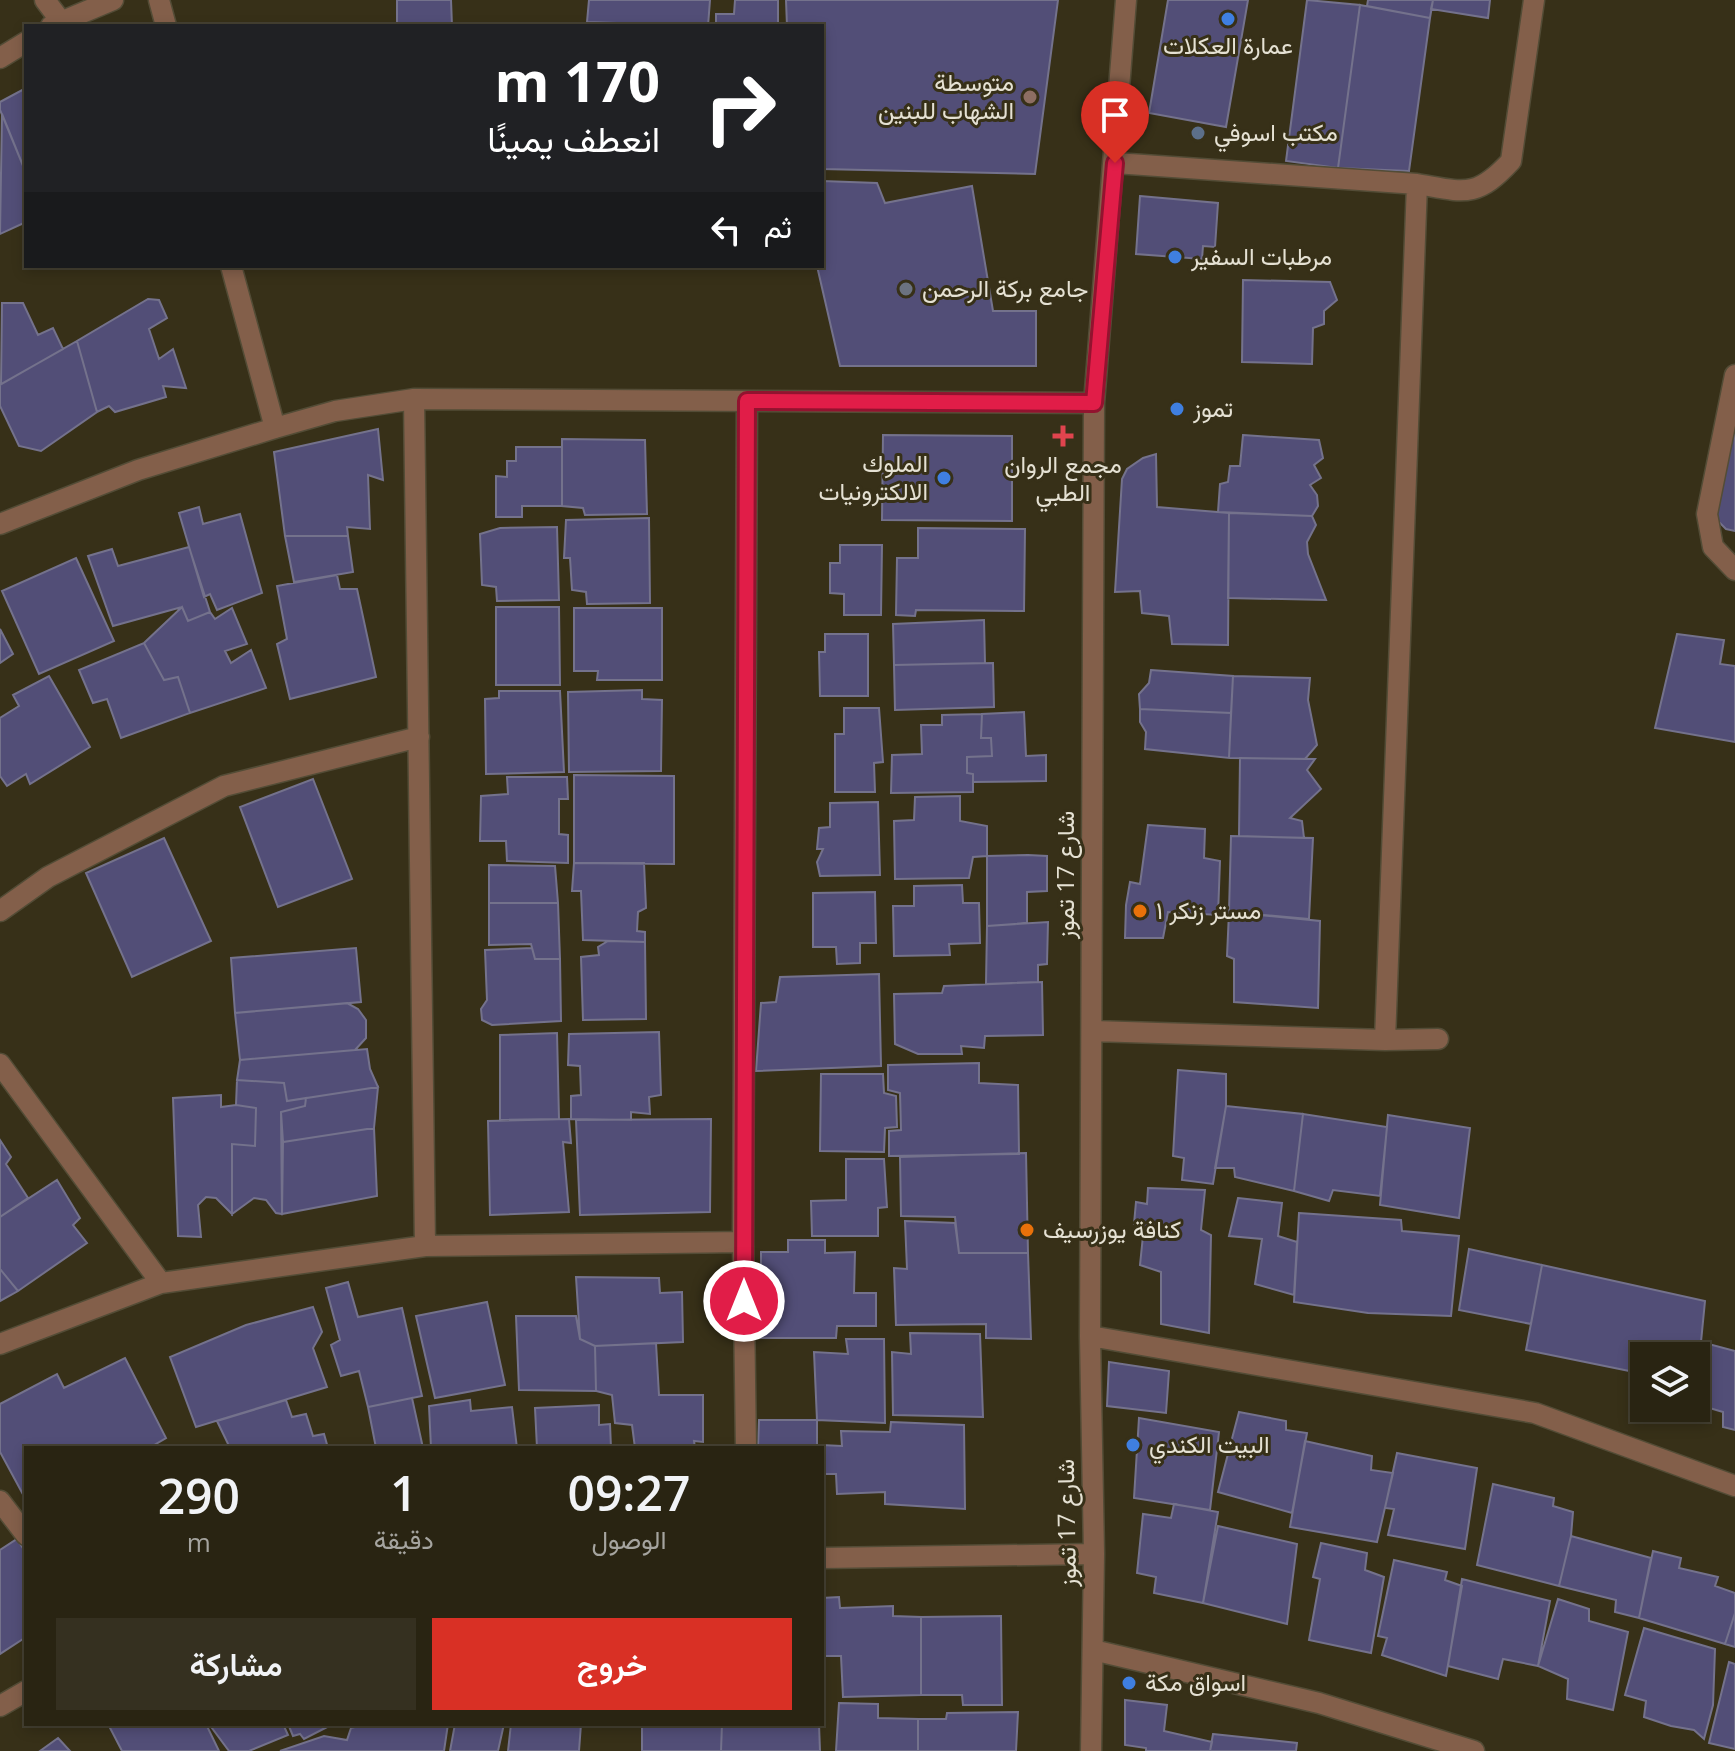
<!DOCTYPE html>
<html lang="ar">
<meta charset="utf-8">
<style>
body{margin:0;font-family:"Open Sans",Vazirmatn,sans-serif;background:#353020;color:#f1f3f6;direction:rtl;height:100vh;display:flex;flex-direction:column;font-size:30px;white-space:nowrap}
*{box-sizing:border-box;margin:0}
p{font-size:26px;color:#a5a49f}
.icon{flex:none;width:44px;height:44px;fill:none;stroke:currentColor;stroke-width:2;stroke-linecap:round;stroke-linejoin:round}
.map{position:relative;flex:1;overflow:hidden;direction:ltr}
.side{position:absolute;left:24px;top:1446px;width:800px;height:280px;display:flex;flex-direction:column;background:#292412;border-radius:0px;box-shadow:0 4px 12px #0003,0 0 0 2px #454132;direction:rtl}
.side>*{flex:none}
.banner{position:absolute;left:24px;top:24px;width:800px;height:244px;border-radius:0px;box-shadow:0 4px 12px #0003,0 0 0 2px #454132;direction:rtl;background:#202124;color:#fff;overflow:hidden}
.tools{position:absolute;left:1630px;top:1342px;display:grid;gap:16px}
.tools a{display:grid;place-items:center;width:80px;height:80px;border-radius:0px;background:#292412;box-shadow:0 4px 12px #0003,0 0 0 2px #454132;font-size:40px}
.pin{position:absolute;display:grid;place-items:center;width:68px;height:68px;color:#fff;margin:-82px -34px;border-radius:50% 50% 50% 0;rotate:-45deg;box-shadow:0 0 8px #0007}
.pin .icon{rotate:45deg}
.me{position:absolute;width:88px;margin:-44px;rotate:0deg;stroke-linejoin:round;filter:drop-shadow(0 0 6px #0008)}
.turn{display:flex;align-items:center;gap:28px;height:168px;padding:0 32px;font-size:36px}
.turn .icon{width:104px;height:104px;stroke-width:2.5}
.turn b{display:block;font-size:56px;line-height:68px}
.then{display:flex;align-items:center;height:76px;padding:0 32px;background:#0003;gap:16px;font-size:30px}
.eta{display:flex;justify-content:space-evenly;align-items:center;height:136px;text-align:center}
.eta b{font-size:48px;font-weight:600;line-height:56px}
.action{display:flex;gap:16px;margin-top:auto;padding:16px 32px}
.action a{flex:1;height:92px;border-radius:0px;background:#d93025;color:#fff;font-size:32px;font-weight:600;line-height:92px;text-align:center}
.action a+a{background:#353020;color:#f1f3f6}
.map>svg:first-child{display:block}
.building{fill:#524e77;stroke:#74728c;stroke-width:2}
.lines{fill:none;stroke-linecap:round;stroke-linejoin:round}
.minor-casing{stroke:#534c36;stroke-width:23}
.minor{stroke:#835f4a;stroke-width:20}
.route-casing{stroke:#92132f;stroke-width:20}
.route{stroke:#e11d48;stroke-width:14}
.shop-dot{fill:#3f7fe0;stroke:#373018;stroke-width:3}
.education-dot{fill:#8d6e63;stroke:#373018;stroke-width:3}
.service-dot{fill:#5c6f8a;stroke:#373018;stroke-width:3}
.worship-dot{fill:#6b7280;stroke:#373018;stroke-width:3}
.health-dot{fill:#e0444e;stroke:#373018;stroke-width:3}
.food-dot{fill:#e8710a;stroke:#373018;stroke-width:3}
.labels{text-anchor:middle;stroke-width:6;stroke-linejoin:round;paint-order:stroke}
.poi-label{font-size:24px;fill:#e5e1d3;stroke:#373018;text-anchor:start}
.street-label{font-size:24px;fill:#e5e1d3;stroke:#373018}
</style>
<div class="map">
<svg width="1735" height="1751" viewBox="0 0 1735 1751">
<rect width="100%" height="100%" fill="#373018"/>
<path class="building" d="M397,0H451L452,26H397Z
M589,0H710L708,26L587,22Z
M735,0H778V26H716V14H734Z
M786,0H1058L1035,174L822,169V26H787Z
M1168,0H1248L1226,127L1149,113Z
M1307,0L1360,5L1338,168L1286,161Z
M1368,0H1433L1430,18L1367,6Z
M1433,0H1490L1488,18L1431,9Z
M1360,5L1430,18L1409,171L1338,168Z
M26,88V173L0,110V102Z
M2,114L26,173V222L0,234Z
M822,181L877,183L885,203L972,186L993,311H1036V366H840L817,266H822Z
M1140,196L1218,203L1215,247L1203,246L1202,259L1136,254Z
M1243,280L1330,282L1337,300L1324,311V324L1313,328L1312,364L1242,362Z
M148,299L159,300L167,318L149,329L159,359L173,349L186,388L163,386L166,397L115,412L109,406L97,412L77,341Z
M2,303H23L38,335L53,328L63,349L1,384Z
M77,341L97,412L41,451L19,446L0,406V385Z
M1735,402V531L1726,529L1714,517Z
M378,429L383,480L368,475L370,529L347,527L348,536H285L274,452Z
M883,435L1012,436V521L882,520Z
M1243,435L1319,440L1323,458L1314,465L1321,478L1310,485L1317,495L1318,506L1312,516L1218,512L1220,484L1228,482L1230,466H1240Z
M562,439L645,440L647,514L585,515L583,508L562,506Z
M516,447H562V506H522V517H496V476L507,477V461H516Z
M1156,454L1157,507L1229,513L1228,645L1172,644L1169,616L1142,613L1140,591L1115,592L1122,479L1127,469L1143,458Z
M199,507L203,524L240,514L262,593L217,610L210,594L204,597L179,513Z
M1229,513L1312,516L1316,525L1307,542L1308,554L1326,600L1228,598Z
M649,518L650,603L587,604L586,592L572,590L570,558H564L566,520Z
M557,527L559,600L497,601L496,587L482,585L480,534L500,528Z
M918,528L1025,529L1024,611L916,610L915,616L896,615L897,558H918Z
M285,536H348L353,572L294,582Z
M840,545H882L881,615H844V594L830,593V563H840Z
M189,547L210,612L188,621L182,607L113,626L88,556L112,549L118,566Z
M76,558L114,641L39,674L2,591Z
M337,575L340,589H357L376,677L290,699L277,644L287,639L277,586Z
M182,607L188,621L210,612L215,619L232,608L247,644L225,651L231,663L251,650L266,688L190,713L178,677L164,680L144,643Z
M496,607H559L560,685H496Z
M574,608H662V680H597L598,671H574Z
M984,620L985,663L894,665L893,624Z
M0,629L13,654L0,663Z
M825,634H868V696H820L819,652H825Z
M1677,634L1724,640L1720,664L1735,666V742L1655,728Z
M144,643L164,680L178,677L190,713L121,738L107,699L93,703L79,670Z
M993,663L994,707L895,710L894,665Z
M1151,670L1233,676L1231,713L1140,709L1139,694L1149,683Z
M49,676L90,747L30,784L26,774L7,786L0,776V718L19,706L13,695Z
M1233,676L1310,678L1308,700L1317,745L1305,759L1229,758Z
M642,690V699L662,700L661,771L569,772L568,692Z
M499,691H560L564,772L486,774L485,699L499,698Z
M844,708H879L883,762L874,763L875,792H835V734H844Z
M1140,709L1231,713L1229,758L1145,749L1146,732L1140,722Z
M1024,712L1026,756L1046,755V781L973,782V774L967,773V757L992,756L991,738H981L982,714Z
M982,714L981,738H991L992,756L967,757V773L973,774V792L891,793L892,755L922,754L921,725H942V715Z
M1240,758L1315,759L1307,770L1321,789L1290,818L1302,821L1304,838L1239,836Z
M574,775L674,776V864L574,863Z
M507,777H567L568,799H559V834L568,835V863L507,861L506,841H480L481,796L508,794Z
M313,779L352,879L278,907L240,807Z
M960,796V821L987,826V856L973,857L969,878L895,879L894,821L914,820L915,797Z
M878,802L880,875L820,876L817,862L823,849H817L819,828L830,827V803Z
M1148,825L1205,829L1204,858L1220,861L1218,915L1168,912L1163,938H1125L1126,905L1130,882L1140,884Z
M1231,836L1313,838L1309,919L1229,912Z
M164,838L211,941L132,977L86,873Z
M1028,855L1047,856V891L1027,892V923L987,926V856Z
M574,863H644L646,908L638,912L637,931L645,932V942L583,940L581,891H572Z
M489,865L555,866L558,903H489Z
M962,885L963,903H979L980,943L949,944L950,955L894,956L893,906H914V886Z
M875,892L876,943H860V963L837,964L836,947H813V893Z
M489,903H558L560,959H535L531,944L489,945Z
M1229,912L1320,921L1318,1008L1234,1002V959L1227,956Z
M1048,922L1047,964L1038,965V982L986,984L987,926Z
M608,941L645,942L646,1019L583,1020L581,957L599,955L598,947Z
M356,948L361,1002L235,1013L231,958Z
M532,948L535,959H560L561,1021L492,1025L482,1020L481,1009L487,1000L485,950Z
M879,974L881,1066L756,1071L761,1003L776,1002L780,977Z
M1042,982L1043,1035L985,1036L984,1048L961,1046L962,1054H918L895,1044L894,994L942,993L944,986Z
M347,1003L358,1009L366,1020V1038L355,1050L240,1060L235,1013Z
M659,1032L661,1095L649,1097L650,1114L631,1112V1120L571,1119V1096L581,1095L580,1066L568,1065L569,1034Z
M557,1033L559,1119L500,1120V1035Z
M367,1049L370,1069L378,1087L287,1101L284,1083L237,1080L240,1060Z
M979,1063V1083L1018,1085L1019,1154L889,1156V1131L901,1130L900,1093L888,1090V1065Z
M1178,1070L1226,1074V1106L1213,1184L1182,1180L1184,1158L1173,1156Z
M821,1074H883L884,1093L896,1096L897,1127L885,1128L884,1152L820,1151Z
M237,1080L284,1083L287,1101L306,1098L305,1106L281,1112L282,1214L276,1213L266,1200L254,1198L232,1214V1144L255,1146L256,1108L236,1105Z
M378,1087L374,1128L283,1142L281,1112L305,1106L306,1098Z
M221,1095V1107L236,1105L256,1108L255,1146L232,1144V1214L216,1198L206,1197L198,1205L201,1237L178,1236L173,1098Z
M1226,1106L1303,1114L1294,1191L1235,1177L1234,1168H1215Z
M1303,1114L1387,1127L1380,1196L1333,1190L1329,1201L1294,1191Z
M1388,1115L1470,1128L1459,1218L1380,1205Z
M569,1119L571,1143L563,1142L569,1212L490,1215L488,1121Z
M711,1119L710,1212L580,1215L576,1120Z
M374,1128L377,1196L282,1214L283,1142Z
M0,1140L11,1157L6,1164L28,1198L0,1217Z
M1026,1153L1028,1253H959L955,1217L901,1216L900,1157Z
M846,1159H884L887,1207L878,1208V1236H812L811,1201L846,1200Z
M57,1180L80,1218L73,1225L87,1243L18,1291L0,1269V1217Z
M1148,1188L1205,1190L1201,1230L1211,1235L1209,1333L1161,1324V1272L1140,1265L1144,1226L1134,1224L1136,1202L1147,1204Z
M1238,1198L1282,1203L1278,1236L1297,1242L1294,1295L1255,1284L1262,1239L1229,1236Z
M1299,1213L1401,1220L1402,1231L1459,1236L1451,1316L1368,1313L1294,1302Z
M905,1221L955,1223L959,1253H1028L1031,1339L986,1338V1324L896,1325L894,1268L907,1269Z
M788,1240H825V1253L855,1252L854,1293H876V1326H837L836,1338H761V1252H788Z
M1469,1249L1542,1265L1531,1324L1459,1310Z
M1542,1265L1705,1301L1701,1342L1735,1351V1430L1723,1427V1412L1696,1404V1356H1644V1374L1526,1350Z
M0,1269L18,1291L0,1301Z
M576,1277L659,1278L660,1293L682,1292L683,1342L595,1346L580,1339Z
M348,1282L358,1317L402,1308L422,1396L368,1407L359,1371L341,1376L331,1345L340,1340L326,1288Z
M487,1302L505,1385L435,1398L416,1316Z
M313,1307L322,1332L313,1348L327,1387L196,1427L170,1357L246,1325Z
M516,1316H576L580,1339L595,1346L596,1391L519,1390Z
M910,1333L980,1334L983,1417L893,1415L892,1352L911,1354Z
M846,1339H884L885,1423L817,1420L814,1352L848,1354Z
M656,1343L659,1395H703V1442L694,1441L695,1448H635L632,1425L615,1423L612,1395L596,1391L595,1346Z
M125,1358L166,1438L149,1448H26V1500L0,1452V1404L57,1374L64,1388Z
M1109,1362L1169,1371L1166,1413L1107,1406Z
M412,1398L423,1448H376L368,1407Z
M286,1400L292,1417L306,1414L313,1436L324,1434L328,1448H230L217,1421Z
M470,1400L471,1411L512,1407L517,1448H431L429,1406Z
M599,1405V1425L610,1424L611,1448H537L535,1408Z
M1239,1412L1286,1421V1430L1307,1433L1292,1513L1218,1492Z
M1139,1418L1219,1432L1210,1510L1134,1498Z
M759,1420H817V1448H758Z
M891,1422L964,1425L965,1509L885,1504V1492L837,1494L836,1474H822V1445L842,1446L841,1431L890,1432Z
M1305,1441L1372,1456L1371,1470L1393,1473L1377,1542L1290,1527Z
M1397,1453L1477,1468L1465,1549L1388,1535L1394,1509L1385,1508Z
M1493,1484L1554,1498L1553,1506L1573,1512L1571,1536L1559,1586L1477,1565Z
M1174,1504L1218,1512L1203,1603L1154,1593L1156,1577L1137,1573L1143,1514L1171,1518Z
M1218,1526L1297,1544L1287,1624L1203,1603Z
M1571,1536L1651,1558L1639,1618L1615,1612L1616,1600L1559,1586Z
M17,1539L26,1553V1637L0,1654V1550Z
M1321,1543L1367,1553L1365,1570L1384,1577L1371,1653L1309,1640L1320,1579L1313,1577Z
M1653,1551L1681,1558L1679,1568L1718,1577L1715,1586L1735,1593V1613L1725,1644L1639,1618Z
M1394,1560L1447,1572L1445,1580L1462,1586L1446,1676L1382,1655L1387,1638L1378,1636Z
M1462,1579L1550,1601L1538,1666L1503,1659L1498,1679L1448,1666Z
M839,1597L840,1608L893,1606V1616L921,1617V1695L843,1697L841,1656H822V1598Z
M1558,1599L1589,1609V1621L1628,1632L1613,1710L1567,1699L1568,1679L1538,1666Z
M1735,1613V1647L1725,1644Z
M1001,1616L1002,1705H963L962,1695H921V1617Z
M1644,1628L1715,1649L1713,1705L1704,1739L1694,1730L1671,1726L1644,1717L1646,1701L1625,1695Z
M1729,1662L1735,1664V1749L1709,1743Z
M1125,1700L1167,1705L1164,1731L1212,1742L1210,1751H1146V1748L1125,1745Z
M839,1703L878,1704V1718L918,1719V1751H836Z
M1018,1712L1016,1751H918V1719H946L947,1713Z
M108,1724H206L219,1751H122Z
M209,1724H283L288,1735L249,1751H229Z
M288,1724H333L304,1739L300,1734L293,1736Z
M366,1724H448L444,1751H280L324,1736L347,1740L351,1728Z
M455,1724H504L498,1751H450Z
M511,1724H581L579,1751H508Z
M642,1724H722L721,1751H642Z
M722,1724H819L820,1751H721Z
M1213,1734L1297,1743L1296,1751H1210Z
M58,1738L70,1751H40Z"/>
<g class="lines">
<defs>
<path id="minor" d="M45,0L60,20
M159,0L166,26
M51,26L113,0
M0,58L26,42
M1115,163L1417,184C1464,192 1476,199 1511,161L1534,0
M231,266L275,428
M1735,375L1707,514L1713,547L1735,570
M414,399L425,1246
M0,524L138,470L275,428L335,411L414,399L1094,403
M0,911L48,877L224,786L419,737
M1093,1031L1385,1040L1438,1039
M1385,1040L1417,184
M0,1064L161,1283
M1090,1336L1535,1413L1735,1486
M0,1344L161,1283L425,1246L743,1242
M746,1448L743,1242L747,401
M0,1501L26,1535
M822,1558L1094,1554
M1093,1650L1319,1703L1474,1751
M0,1706L26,1691
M1091,1751L1094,1554L1090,1336L1094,403L1126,0"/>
</defs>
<use href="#minor" class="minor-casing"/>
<use href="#minor" class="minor"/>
</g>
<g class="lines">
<defs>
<path id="route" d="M744,1301L747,401L1094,403L1115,163"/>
</defs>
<use href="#route" class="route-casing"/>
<use href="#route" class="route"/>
</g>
<g class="shop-dot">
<circle cx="1228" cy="19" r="8"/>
<circle cx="1175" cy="257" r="8"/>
<circle cx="1177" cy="409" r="8"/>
<circle cx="944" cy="478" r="8"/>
<circle cx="1133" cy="1445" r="8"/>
<circle cx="1129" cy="1683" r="8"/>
</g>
<circle class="education-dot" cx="1030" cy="97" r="8"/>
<circle class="service-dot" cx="1198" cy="133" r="8"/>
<circle class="worship-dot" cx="906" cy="289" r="8"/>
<path class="health-dot" d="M1059 424h8v8h8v8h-8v8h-8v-8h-8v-8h8z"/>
<g class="food-dot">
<circle cx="1140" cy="911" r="8"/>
<circle cx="1027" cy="1230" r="8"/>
</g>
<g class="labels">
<g class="poi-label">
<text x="1228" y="54" text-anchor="middle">عمارة العكلات</text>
<text x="1014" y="91" text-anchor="end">متوسطة<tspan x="1014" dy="28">الشهاب للبنين</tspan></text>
<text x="1214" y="141">مكتب اسوفي</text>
<text x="1191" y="265">مرطبات السفير</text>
<text x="922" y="297">جامع بركة الرحمن</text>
<text x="1193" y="417">تموز</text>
<text x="928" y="472" text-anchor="end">الملوك<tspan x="928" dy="28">الالكترونيات</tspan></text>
<text x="1063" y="473" text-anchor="middle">مجمع الروان<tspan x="1063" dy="28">الطبي</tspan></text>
<text x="1156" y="919">مستر زنكر ١</text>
<text x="1043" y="1238">كنافة يوزرسيف</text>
<text x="1149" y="1453">البيت الكندي</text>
<text x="1145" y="1691">اسواق مكة</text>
</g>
<g class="street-label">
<text transform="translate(1066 875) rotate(-90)" y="8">شارع 17 تموز</text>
<text transform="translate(1067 1523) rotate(-91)" y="8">شارع 17 تموز</text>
</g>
</g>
</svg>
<div class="tools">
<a><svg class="icon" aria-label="layers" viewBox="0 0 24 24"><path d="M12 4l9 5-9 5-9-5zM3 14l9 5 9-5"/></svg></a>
</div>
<div class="pin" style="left:1115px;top:163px;background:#d93025"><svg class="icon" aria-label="arrive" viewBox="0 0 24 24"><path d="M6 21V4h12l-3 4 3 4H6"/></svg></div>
<svg class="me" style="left:744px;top:1301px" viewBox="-20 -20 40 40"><circle r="17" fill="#e11d48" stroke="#fff" stroke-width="3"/><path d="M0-11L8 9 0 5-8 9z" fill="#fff"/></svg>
<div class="banner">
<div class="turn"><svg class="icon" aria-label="right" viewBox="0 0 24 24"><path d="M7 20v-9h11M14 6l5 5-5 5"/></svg><div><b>170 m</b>انعطف يمينًا</div></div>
<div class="then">ثم<svg class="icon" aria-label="left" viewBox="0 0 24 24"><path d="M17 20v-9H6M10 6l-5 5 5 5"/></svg></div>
</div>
<section class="side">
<div class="eta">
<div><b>09:27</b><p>الوصول</p></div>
<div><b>1</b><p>دقيقة</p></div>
<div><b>290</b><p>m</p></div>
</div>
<div class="action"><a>خروج</a><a>مشاركة</a></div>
</section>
</div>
